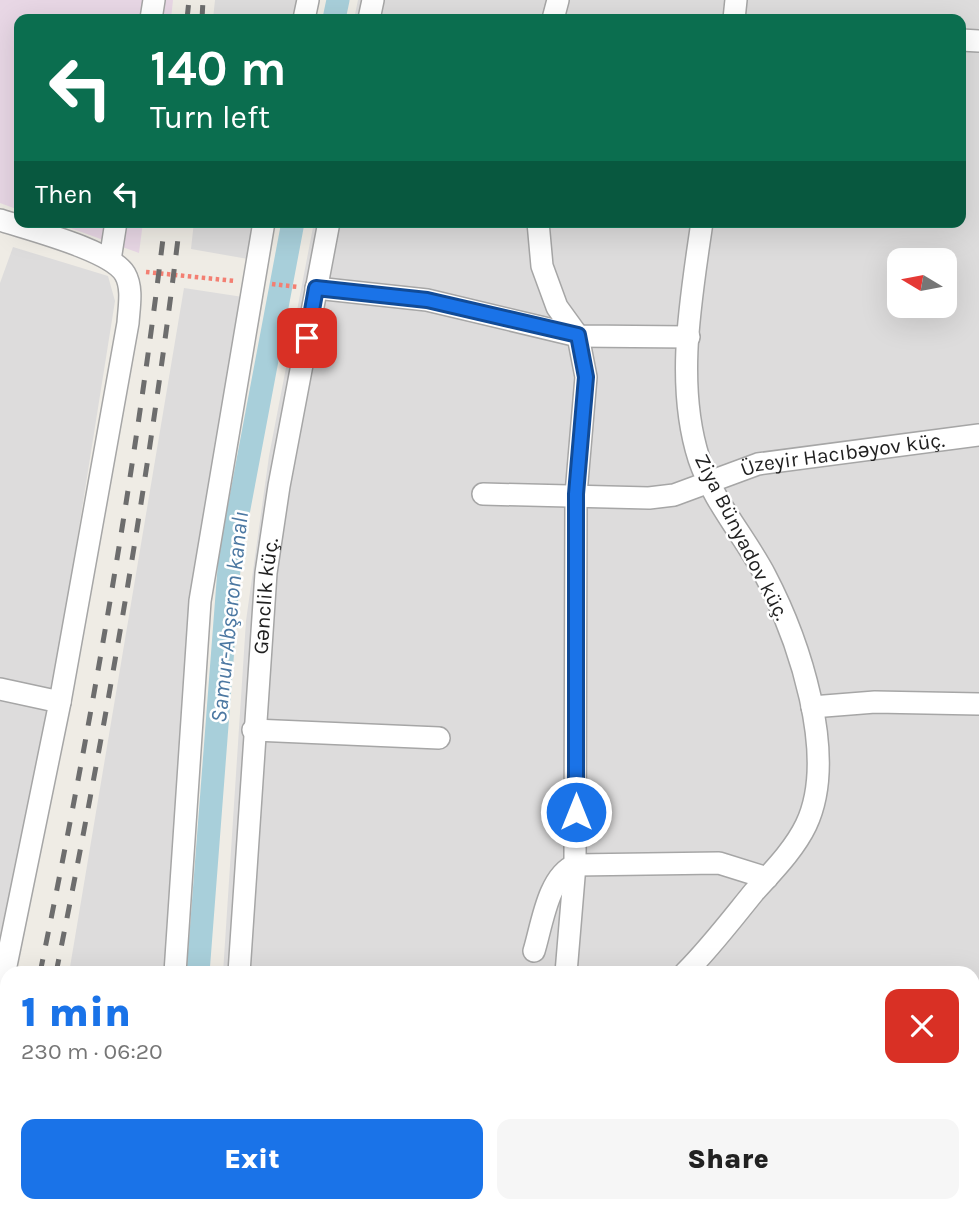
<!DOCTYPE html>
<meta charset="utf-8">
<style>
body{margin:0;font-family:Karla,sans-serif;background:#f6f6f6;color:#222;height:100vh;display:flex;flex-direction:column;font-size:26px;white-space:nowrap}
*{box-sizing:border-box;margin:0}
p{font-size:23px;color:#767676}
.icon{flex:none;width:38px;height:38px;fill:none;stroke:currentColor;stroke-width:2;stroke-linecap:round;stroke-linejoin:round}
.map{position:relative;flex:1;overflow:hidden}
.sheet{position:absolute;left:0px;top:966px;width:980px;height:247px;display:flex;flex-direction:column;background:#fff;border-radius:21px 21px 0 0;box-shadow:0 7px 28px #0002}
.sheet>*{flex:none}
.guide{position:absolute;left:14px;top:14px;width:952px;height:214px;border-radius:14px;box-shadow:0 7px 28px #0002;background:#0b6e4f;color:#fff;overflow:hidden}
.needle{width:46px;rotate:280deg}
.buttons{position:absolute;left:887px;top:248px;display:grid;gap:14px}
.buttons a{display:grid;place-items:center;width:70px;height:70px;border-radius:14px;background:#fff;box-shadow:0 7px 28px #0002;font-size:35px}
.pin{position:absolute;display:grid;place-items:center;width:60px;height:60px;color:#fff;margin:-30px;border-radius:14px;box-shadow:0 4px 10px #0006}
.me{position:absolute;width:77px;margin:-38px;rotate:0deg;stroke-linejoin:round;filter:drop-shadow(0 0 5px #0008)}
.turn{display:flex;align-items:center;gap:24px;height:147px;padding:0 21px;font-size:32px}
.turn .icon{width:91px;height:91px;stroke-width:2.5}
.turn b{display:block;font-size:49px;line-height:60px}
.then{display:flex;align-items:center;height:66px;padding:0 21px;background:#0003;gap:14px;font-size:26px}
.round{display:grid;place-items:center;flex:none;width:74px;height:74px;border-radius:14px;background:#f6f6f6}
.headline{display:flex;align-items:center;justify-content:space-between;height:119px;padding:0 21px}
h1{font-size:42px;font-weight:800;line-height:52px;color:#1a73e8}
.action{display:flex;gap:14px;margin-top:auto;padding:14px 21px}
.action a{flex:1;height:80px;border-radius:14px;background:#1a73e8;color:#fff;font-size:28px;font-weight:800;line-height:80px;text-align:center}
.action a+a{background:#f6f6f6;color:#222}
.map>svg:first-child{display:block}
.residential{fill:#dddcdc;fill-rule:evenodd}
.industrial{fill:#e8d7e5}
.lines{fill:none;stroke-linecap:round;stroke-linejoin:round}
.canal{stroke:#a8cfda;stroke-width:23}
.street-casing{stroke:#a6a6a6;stroke-width:24}
.path{stroke:#f37f72;stroke-width:4.5;stroke-dasharray:3.5 3.5;stroke-linecap:butt}
.street{stroke:#fff;stroke-width:21}
.rail{stroke:#6d6d6d;stroke-width:5;stroke-dasharray:14 14;stroke-linecap:butt}
.route-casing{stroke:#114b97;stroke-width:18}
.route{stroke:#1a73e8;stroke-width:12}
.labels{text-anchor:middle;stroke-width:5;stroke-linejoin:round;paint-order:stroke}
.street-label{font-size:21px;fill:#1f1f1f;stroke:#fff}
.water-label{font-size:23px;font-style:italic;fill:#4c78a2;stroke:#fff}
</style>
<div class="map">
<svg width="979" height="1212" viewBox="0 0 979 1212">
<rect width="100%" height="100%" fill="#efece5"/>
<path class="residential" d="M215,0H297L294,19H213Z
M358,0H979V1212H209V1206H973V973H223L246,621L269,456L314,222H961V19H354ZM900,261H945V306H900Z
M194,222H255L248,259L191,249Z
M13,247L108,276L115,301L57,666L0,937V283Z
M184,288L263,300L219,530L207,643L187,973H69Z
M13,1206H172V1212H11Z"/>
<path class="industrial" d="M0,0H173L171,19H19V210L0,203Z
M54,222H143L139,253Z"/>
<g class="lines">
<path class="canal" d="M334,19L338,0
M198,973L230,556L293,222
M182,1212V1206"/>
<defs>
<g id="street">
<path d="M151,19L154,0"/>
<path d="M304,19L308,0"/>
<path d="M369,19L373,0"/>
<path d="M553,19L558,0"/>
<path d="M734,19L736,0"/>
<path d="M961,40L979,41"/>
<path d="M0,220C27,229 111,250 125,274C133,288 129,307 128,323L60,702L0,995"/>
<path d="M538,222L542,266L557,307L578,336L586,377L576,494L575,865L566,973"/>
<path d="M110,260L116,222"/>
<path d="M316,288L427,300L578,336L689,337"/>
<path id="s1" d="M483,494L649,498L674,495L758,464L979,435"/>
<path d="M0,689L60,702"/>
<path d="M812,707L875,702L979,704"/>
<path d="M253,730L439,738"/>
<path d="M534,951C542,925 548,876 575,865L719,863L767,878"/>
<path d="M175,973L200,601L264,222"/>
<path id="s2" d="M239,973L266,573L279,486L329,222"/>
<path d="M685,973C710,948 732,919 754,892C772,872 794,850 806,825C839,756 798,638 765,575C745,537 713,501 699,459C675,384 691,299 702,222"/>
<path d="M973,1008L979,1009"/>
<path d="M161,1212V1206"/>
<path d="M225,1212L226,1206"/>
<path d="M430,1212L432,1206"/>
<path d="M539,1212L540,1206"/>
<path d="M648,1212L649,1206"/>
</g>
</defs>
<use href="#street" class="street-casing"/>
<path class="path" d="M146,272L235,281
M272,284L298,287"/>
<use href="#street" class="street"/>
<path class="rail" d="M187,19L189,0
M202,19L203,0
M40,973C91,725 135,474 165,222
M56,973C106,725 150,474 180,222
M0,1142L7,1113
M0,1211L7,1181"/>
</g>
<g class="lines">
<defs>
<path id="route" d="M307,338L316,288L427,300L578,335L586,377L576,494V812"/>
</defs>
<use href="#route" class="route-casing"/>
<use href="#route" class="route"/>
</g>
<g class="labels">
<g class="street-label">
<text dy="7" stroke="none"><textPath href="#s1" startOffset="366">Üzeyir Hacıbəyov küç.</textPath></text>
<text transform="translate(742 537) rotate(63)" y="7">Ziya Bünyadov küç.</text>
<text dy="7" stroke="none"><textPath href="#s2" startOffset="378">Gənclik küç.</textPath></text>
</g>
<g class="water-label">
<text transform="translate(229 617) rotate(-84)" y="8">Samur-Abşeron kanalı</text>
</g>
</g>
</svg>
<div class="buttons">
<a><svg class="needle" viewBox="-14 -14 28 28"><path d="M0-13l5 13h-10z" fill="#e53935"/><path d="M0 13l5-13h-10z" fill="#767676"/></svg></a>
</div>
<div class="pin" style="left:307px;top:338px;background:#d93025"><svg class="icon" aria-label="arrive" viewBox="0 0 24 24"><path d="M6 21V4h12l-3 4 3 4H6"/></svg></div>
<svg class="me" style="left:576px;top:812px" viewBox="-20 -20 40 40"><circle r="17" fill="#1a73e8" stroke="#fff" stroke-width="3"/><path d="M0-11L8 9 0 5-8 9z" fill="#fff"/></svg>
<div class="guide">
<div class="turn"><svg class="icon" aria-label="left" viewBox="0 0 24 24"><path d="M17 20v-9H6M10 6l-5 5 5 5"/></svg><div><b>140 m</b>Turn left</div></div>
<div class="then">Then<svg class="icon" aria-label="left" viewBox="0 0 24 24"><path d="M17 20v-9H6M10 6l-5 5 5 5"/></svg></div>
</div>
<section class="sheet">
<div class="headline"><div><h1>1 min</h1><p>230 m · 06:20</p></div><a class="round" style="background:#d93025;color:#fff"><svg class="icon" aria-label="close" viewBox="0 0 24 24"><path d="M6 6l12 12M18 6L6 18"/></svg></a></div>
<div class="action"><a>Exit</a><a>Share</a></div>
</section>
</div>
